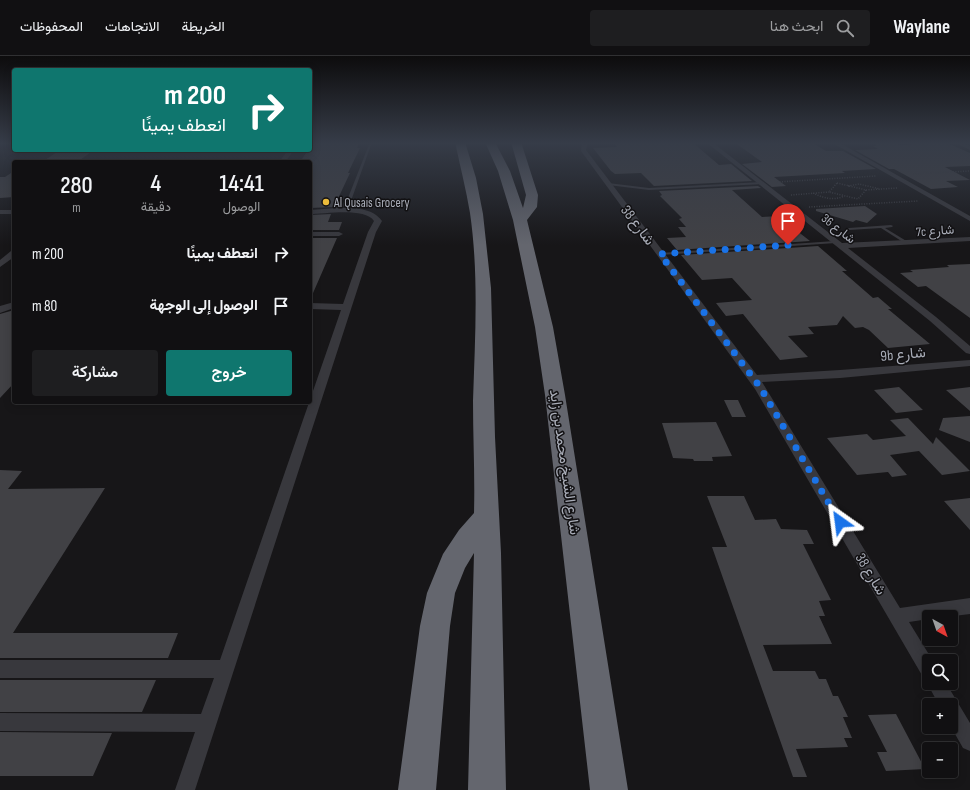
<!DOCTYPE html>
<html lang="ar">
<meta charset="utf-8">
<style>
body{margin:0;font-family:"Sofia Sans Condensed",Vazirmatn,sans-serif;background:#1e1e20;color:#f1f3f6;direction:rtl;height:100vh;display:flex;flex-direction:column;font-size:15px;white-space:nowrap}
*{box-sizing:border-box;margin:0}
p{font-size:13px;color:#9c9d9f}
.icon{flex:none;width:22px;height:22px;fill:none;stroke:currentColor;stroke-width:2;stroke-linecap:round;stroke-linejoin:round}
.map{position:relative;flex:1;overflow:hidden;direction:ltr}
.drawer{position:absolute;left:12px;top:104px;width:300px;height:244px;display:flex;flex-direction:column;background:#111012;border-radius:4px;box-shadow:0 2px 10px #0003,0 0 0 1px #303032;direction:rtl}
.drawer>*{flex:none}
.banner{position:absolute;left:12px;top:12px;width:300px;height:84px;border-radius:4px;box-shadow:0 2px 10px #0003,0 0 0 1px #303032;direction:rtl;background:#0f766e;color:#fff;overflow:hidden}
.needle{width:26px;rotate:140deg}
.fabs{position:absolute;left:922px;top:554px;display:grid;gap:8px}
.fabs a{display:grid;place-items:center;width:36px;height:36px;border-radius:4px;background:#111012;box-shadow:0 2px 10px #0003,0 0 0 1px #303032;font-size:20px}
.pin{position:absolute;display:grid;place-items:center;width:34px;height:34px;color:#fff;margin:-41px -17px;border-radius:50% 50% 50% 0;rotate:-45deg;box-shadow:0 0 4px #0007}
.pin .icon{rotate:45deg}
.me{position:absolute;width:44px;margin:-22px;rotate:329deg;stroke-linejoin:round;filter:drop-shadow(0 0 3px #0008)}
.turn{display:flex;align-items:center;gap:14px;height:84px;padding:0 20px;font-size:18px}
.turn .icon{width:52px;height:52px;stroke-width:2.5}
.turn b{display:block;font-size:28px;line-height:34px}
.eta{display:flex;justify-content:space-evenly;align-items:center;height:68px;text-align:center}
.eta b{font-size:24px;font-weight:600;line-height:28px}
.button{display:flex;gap:8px;margin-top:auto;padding:8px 20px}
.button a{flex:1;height:46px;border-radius:4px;background:#0f766e;color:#fff;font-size:16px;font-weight:600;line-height:46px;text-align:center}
.button a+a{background:#1e1e20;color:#f1f3f6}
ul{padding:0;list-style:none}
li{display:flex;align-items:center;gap:12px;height:52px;padding:0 20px}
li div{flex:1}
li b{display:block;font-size:15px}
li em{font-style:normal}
header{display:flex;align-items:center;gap:24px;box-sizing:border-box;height:56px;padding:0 20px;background:#111012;border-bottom:1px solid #303032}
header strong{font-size:19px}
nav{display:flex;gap:22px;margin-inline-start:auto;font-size:14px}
.search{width:280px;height:36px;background:#1e1e20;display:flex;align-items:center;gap:10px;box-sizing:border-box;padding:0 14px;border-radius:4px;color:#9c9d9f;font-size:15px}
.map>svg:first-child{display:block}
.building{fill:#414145}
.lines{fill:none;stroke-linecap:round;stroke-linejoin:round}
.path{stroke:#3e3f44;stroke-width:1.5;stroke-dasharray:1 1.5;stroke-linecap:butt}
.service{fill:#38383d;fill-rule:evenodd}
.minor{fill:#38383d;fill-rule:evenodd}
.motorway{fill:#64666e;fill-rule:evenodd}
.route{stroke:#1a73e8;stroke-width:7;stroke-dasharray:0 12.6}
.poi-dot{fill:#ebbb3b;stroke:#121113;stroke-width:1.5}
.labels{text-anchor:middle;stroke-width:3;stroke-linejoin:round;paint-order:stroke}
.far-poi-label{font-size:13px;fill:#a9adb8;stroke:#121113;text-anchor:start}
.far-street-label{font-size:13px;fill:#a9adb8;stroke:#121113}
.street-label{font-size:15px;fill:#a9adb8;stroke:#121113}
</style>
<header>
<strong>Waylane</strong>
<div class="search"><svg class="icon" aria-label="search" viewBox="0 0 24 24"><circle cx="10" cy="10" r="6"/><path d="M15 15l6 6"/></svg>ابحث هنا</div>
<nav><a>الخريطة</a><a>الاتجاهات</a><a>المحفوظات</a></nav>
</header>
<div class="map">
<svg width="970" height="734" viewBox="0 0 970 734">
<rect width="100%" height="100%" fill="#171618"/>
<path class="building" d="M313,86H360L357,92H360L348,117H350L334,151L310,152V106H300L308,94H310Z
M613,86H692L719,109L731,108L752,125L654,130L641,117L615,118L611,115L593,92L617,91Z
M734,86H811L826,95H843L876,113L842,115L845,117L774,121L786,130L772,131L742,108L762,106Z
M869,86H894L900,89L945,86L970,97V110L945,111L970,124L946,125L958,131L931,133L894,113H889L855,94L878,93L873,90H877Z
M60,94H94L77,106H42Z
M14,115V141L0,142V121H5Z
M758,130L761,132L732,134L762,161L778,160L810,185L677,194L667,182L686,181L678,171H686L679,163L682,162L660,140L662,139L659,135Z
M865,150L877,158L867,167L856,164L853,166L816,155V153Z
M331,158L328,166H342L339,174H310V159Z
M310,182H337L310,244Z
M818,190L847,215H842L873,242L878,241L892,253H888L930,288L888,292L869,274L863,271L855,272L843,260L837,269L808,271L814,278L788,280L808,301L780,304L743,258L726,260L716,247L752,244L732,222L702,224L681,199Z
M970,208V262L926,230L918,231L900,217L913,216L910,214L949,211L947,209Z
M14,254V327L0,342V258Z
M899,331L923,354L896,357L874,334Z
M970,331V355L946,334Z
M724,344H738L746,361H732Z
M970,360V386L939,374L943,362Z
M908,362L933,388L936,381L970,415L942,419L919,395L890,399L907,419L892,421L888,416L857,419L827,382L867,378L873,384L906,380L890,364Z
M716,366L732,400L712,401L713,405H694L693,403L673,402L662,367Z
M0,414L22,415L8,433L105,432L13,577H178L168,602H0Z
M707,440H744L755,464L776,463L781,473L807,474L814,488H803L831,544L819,545L825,560H819L832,588L763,589L773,615H815L819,623H826L833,640H838L848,661H843L852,682H844L848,691L796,693L807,721H793L712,491H727Z
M970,442V474L944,445Z
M0,624H156L142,656H0Z
M896,658L925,713L886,715L877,696H887L868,659Z
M0,676L112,677L93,720H0Z"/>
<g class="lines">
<path class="path" d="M913,118L970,115
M777,126L876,120
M837,127L866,134L858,143L829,136Z
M848,130L859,128L880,133
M866,134L897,132
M813,137C823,142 834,145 844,140
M791,139L829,136
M809,151L918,145"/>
<path class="service" d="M370,86H372L352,142L344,150L334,156H332V154L342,148L348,142Z
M762,126H763V128L649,134L608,129L606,128L608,127L649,132Z
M891,169L893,170L892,171L885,172L908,186V188H906L881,172L849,174L847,173L849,172Z
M835,185H836V187L660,199L658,198L660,197Z"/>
<path class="minor" d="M582,86H588L586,94L757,319L840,314L970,304V310L840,322L762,326L900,552L970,542V558L946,561H929V563L909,566L933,605H929V627H946L970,667V695L963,692L951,671V649H939L927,627L929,624L923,621L755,333L581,95Z
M706,86H712L842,187L970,181V185L848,192L936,261L970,290V298L966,297L930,265Z
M831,86H838L970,160V165Z
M954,86H961L970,90V94Z
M288,94H294L285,106H279Z
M337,152C353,152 372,151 382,165L376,176L195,734H175L195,676L0,675V657L201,658L214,622H0V604H220L341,254L310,253V247L343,248L368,176L374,165C365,151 325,158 310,158V154Z
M0,154H14V158H0Z
M310,176H339L343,178L339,180H310Z
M11,195H14V201L0,211V204Z
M14,246V252L0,257V250Z"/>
<path class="motorway" d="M455,86H465L476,122L483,158L491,232L495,381L501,497L506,734H468L474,497L465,512L455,537L450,570L436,734H398L420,570L427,537L443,498L459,474L474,457C475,420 473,383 473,345C475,283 479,219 470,157C466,133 460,110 455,86Z
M485,86H495L510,115L523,152L526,139L511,86H521L538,139L537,151L527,164L553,271L565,339L628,734H590L545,339L535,271L513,164L498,115Z"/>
</g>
<linearGradient id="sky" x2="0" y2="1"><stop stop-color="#0d0c0d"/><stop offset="0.46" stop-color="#363c48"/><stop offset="1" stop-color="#363c48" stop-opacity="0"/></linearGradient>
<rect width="970" height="189" fill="url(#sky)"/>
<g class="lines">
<path class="route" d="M788,189L660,198L760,331L840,466"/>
</g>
<circle class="poi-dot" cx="326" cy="146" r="4"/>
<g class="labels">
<g class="far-poi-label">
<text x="334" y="151">Al Qusais Grocery</text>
</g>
<g class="far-street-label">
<text transform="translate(839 172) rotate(38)" y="5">شارع 36</text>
<text transform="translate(935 174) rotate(-4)" y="5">7c شارع</text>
</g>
<g class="street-label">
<text transform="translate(638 169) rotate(53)" y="5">شارع 38</text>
<text transform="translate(903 298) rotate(-5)" y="5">9b شارع</text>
<text transform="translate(565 406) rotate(82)" y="5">شارع الشيخ محمد بن زايد</text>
<text transform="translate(871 518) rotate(59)" y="5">شارع 38</text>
</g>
</g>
</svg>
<div class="fabs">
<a><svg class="needle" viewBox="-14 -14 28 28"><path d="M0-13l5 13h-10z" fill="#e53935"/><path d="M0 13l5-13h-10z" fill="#9c9d9f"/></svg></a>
<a><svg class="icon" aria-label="search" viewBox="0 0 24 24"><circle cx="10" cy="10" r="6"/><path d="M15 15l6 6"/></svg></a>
<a>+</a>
<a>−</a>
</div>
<div class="pin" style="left:788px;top:189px;background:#d93025"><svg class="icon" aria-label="arrive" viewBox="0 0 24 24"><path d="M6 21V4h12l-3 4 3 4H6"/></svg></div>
<svg class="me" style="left:840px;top:466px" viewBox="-20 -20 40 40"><path d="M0-17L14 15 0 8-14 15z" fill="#1a73e8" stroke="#fff" stroke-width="4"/></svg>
<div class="banner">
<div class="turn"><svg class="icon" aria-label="right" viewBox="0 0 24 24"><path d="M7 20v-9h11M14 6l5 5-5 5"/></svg><div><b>200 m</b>انعطف يمينًا</div></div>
</div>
<section class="drawer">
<div class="eta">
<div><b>14:41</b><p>الوصول</p></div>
<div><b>4</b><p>دقيقة</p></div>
<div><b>280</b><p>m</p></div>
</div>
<ul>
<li><svg class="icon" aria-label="right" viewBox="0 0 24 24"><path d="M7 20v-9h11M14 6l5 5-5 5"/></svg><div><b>انعطف يمينًا</b></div><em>200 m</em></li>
<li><svg class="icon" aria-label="arrive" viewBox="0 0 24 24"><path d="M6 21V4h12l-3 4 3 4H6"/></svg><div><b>الوصول إلى الوجهة</b></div><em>80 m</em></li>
</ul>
<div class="button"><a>خروج</a><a>مشاركة</a></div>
</section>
</div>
